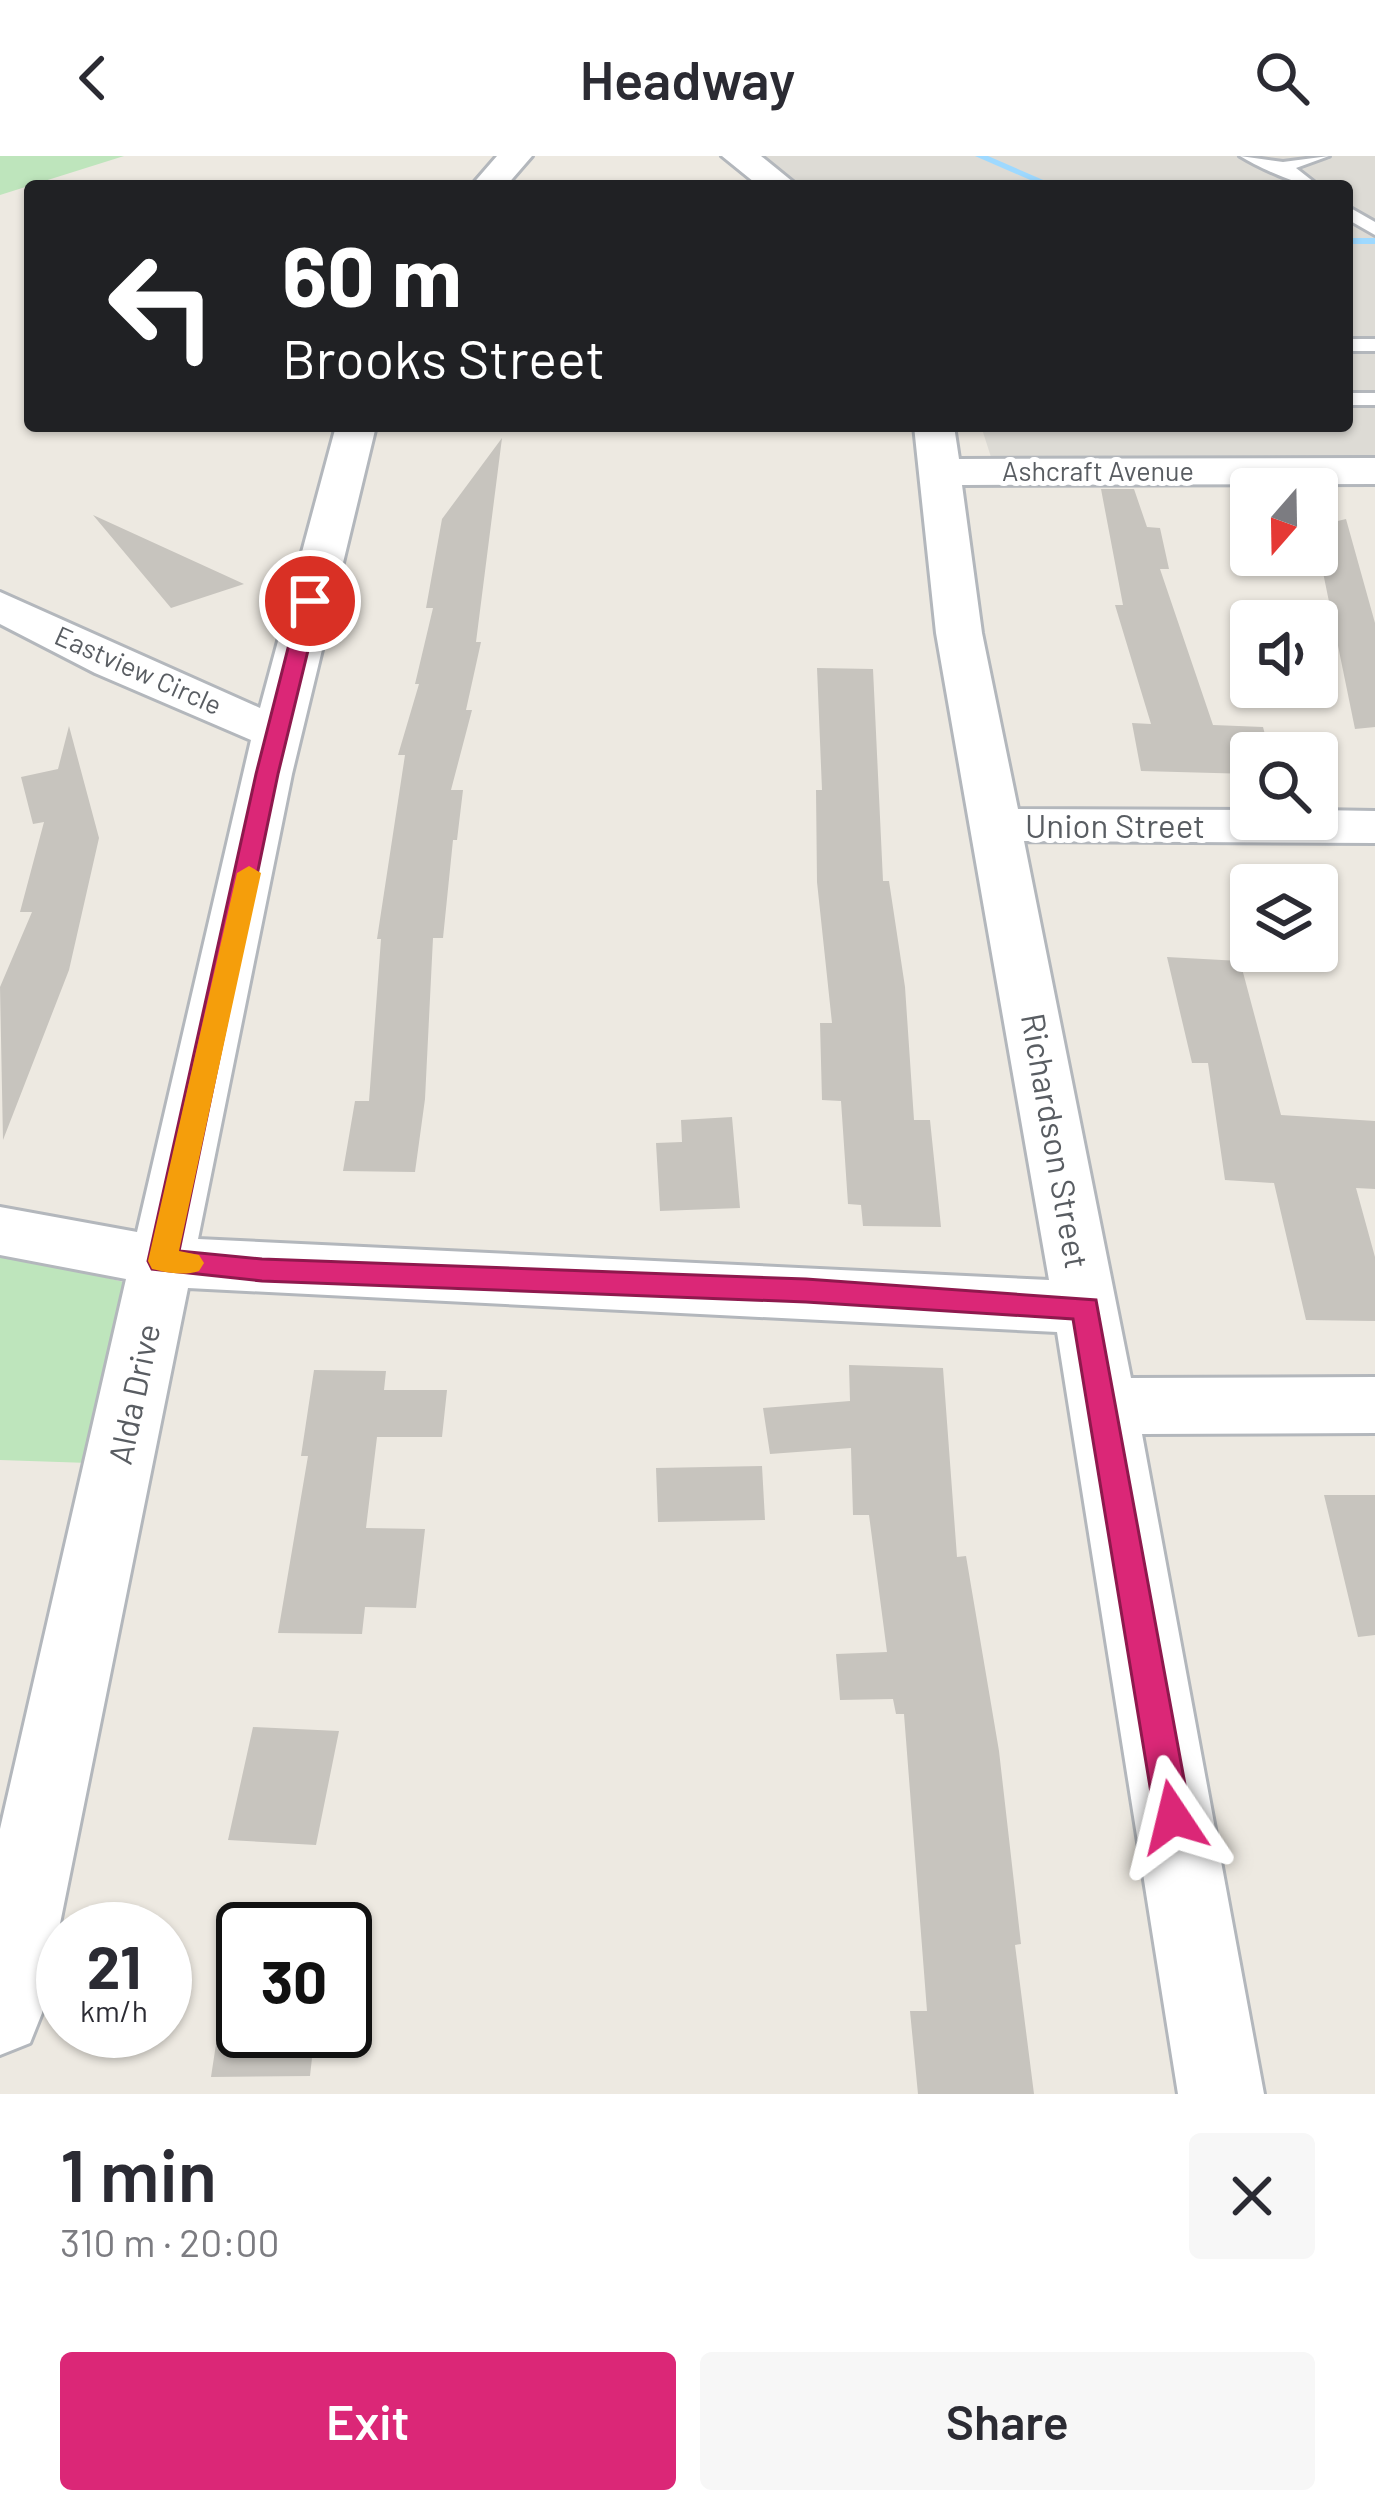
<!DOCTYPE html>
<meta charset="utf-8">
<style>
body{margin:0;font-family:Barlow,sans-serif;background:#f7f7f7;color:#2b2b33;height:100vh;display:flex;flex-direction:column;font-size:45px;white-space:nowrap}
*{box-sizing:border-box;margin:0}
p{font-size:39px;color:#7c7c81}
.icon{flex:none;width:66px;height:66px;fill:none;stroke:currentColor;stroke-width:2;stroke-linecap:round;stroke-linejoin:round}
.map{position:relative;height:1938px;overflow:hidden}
.sheet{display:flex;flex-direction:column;background:#fff;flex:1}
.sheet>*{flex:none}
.banner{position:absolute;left:24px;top:24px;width:1329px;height:252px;border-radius:12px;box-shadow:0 3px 9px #0004;background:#202124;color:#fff;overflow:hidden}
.needle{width:78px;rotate:200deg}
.buttons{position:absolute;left:1230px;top:312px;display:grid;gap:24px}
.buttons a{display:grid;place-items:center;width:108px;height:108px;border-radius:12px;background:#fff;box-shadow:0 3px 9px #0004;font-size:60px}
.speed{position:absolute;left:36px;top:1746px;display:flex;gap:24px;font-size:60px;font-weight:700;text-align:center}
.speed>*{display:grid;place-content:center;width:156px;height:156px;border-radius:50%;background:#fff;box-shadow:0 3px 9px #0004;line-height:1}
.speed small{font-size:30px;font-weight:400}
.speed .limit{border:6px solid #111;border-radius:18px;background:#fff;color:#111}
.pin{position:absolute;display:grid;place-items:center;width:102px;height:102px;color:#fff;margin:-51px;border:6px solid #fff;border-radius:50%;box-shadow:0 3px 12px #0007}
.me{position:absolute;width:132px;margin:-66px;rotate:350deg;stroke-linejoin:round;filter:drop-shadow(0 0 9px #0008)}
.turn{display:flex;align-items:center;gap:42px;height:252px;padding:0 60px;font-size:54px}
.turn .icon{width:156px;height:156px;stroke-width:2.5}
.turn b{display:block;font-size:84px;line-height:102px}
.round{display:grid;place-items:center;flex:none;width:126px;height:126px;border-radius:12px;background:#f7f7f7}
.overview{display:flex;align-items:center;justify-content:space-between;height:204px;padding:0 60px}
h1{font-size:72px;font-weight:600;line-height:90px}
.action{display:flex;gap:24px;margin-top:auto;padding:24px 60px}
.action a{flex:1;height:138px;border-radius:12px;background:#db2777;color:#fff;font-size:48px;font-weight:600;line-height:138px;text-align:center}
.action a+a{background:#f7f7f7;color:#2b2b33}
header{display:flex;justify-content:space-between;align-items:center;height:156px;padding:0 60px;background:#fff;font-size:54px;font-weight:600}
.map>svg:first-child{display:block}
.industrial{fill:#dddbd5}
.green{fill:#bee5bc}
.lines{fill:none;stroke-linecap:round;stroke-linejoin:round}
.stream{fill:#9ed9ff;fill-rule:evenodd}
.building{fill:#c7c4be}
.service-casing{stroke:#b3b7bc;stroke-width:6}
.minor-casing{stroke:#b3b7bc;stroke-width:6}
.service{fill:#fff;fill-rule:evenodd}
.minor{fill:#fff;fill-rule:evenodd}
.route{fill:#db2777;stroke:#8e194d;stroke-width:3}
.slow{fill:#f59e0b}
.labels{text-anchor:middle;stroke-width:10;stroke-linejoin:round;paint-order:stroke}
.far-street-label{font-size:27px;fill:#595d62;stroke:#fff}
.street-label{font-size:33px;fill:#595d62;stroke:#fff}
</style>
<header><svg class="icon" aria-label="back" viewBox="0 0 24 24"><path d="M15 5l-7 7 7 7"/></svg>Headway<svg class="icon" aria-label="search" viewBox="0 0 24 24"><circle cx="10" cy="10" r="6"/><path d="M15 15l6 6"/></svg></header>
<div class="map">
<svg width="1375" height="1938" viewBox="0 0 1375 1938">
<rect width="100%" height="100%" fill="#ede9e1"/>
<path class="industrial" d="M760,0H1375V325L1000,329L981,270H1347V30H802Z"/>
<path class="green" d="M0,0H124L0,39Z
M0,1096L128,1127L89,1307L0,1304Z"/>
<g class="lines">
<path class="stream" d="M975,0H988L1057,30H1044Z
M1347,82H1375V88H1347Z"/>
</g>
<path class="building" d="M502,282L476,486H481L466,554H472L451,634H463L457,684H453L443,782H433L425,943L415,1016L343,1015L355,945H369L381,783H377L405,599H398L419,528H415L433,452H426L442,363Z
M1101,333H1134L1147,371L1160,372L1169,413H1160L1213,569L1263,571L1270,597H1251V618L1141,615L1132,567L1151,568L1115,449H1123Z
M93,359L244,428L171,452Z
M1346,363L1375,467V571L1355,573L1317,387V370Z
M817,512L873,513L883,725H889L905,831L914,964H930L941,1071L863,1070L861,1049L848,1048L841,945L822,944L820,867H832L817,726L816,634H822Z
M69,570L99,682L69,814L3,984L0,831L32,756H20L44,666L33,668L21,621L58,613Z
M1167,801L1240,805L1281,959L1375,965V1033L1356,1032L1375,1101V1165L1306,1164L1274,1027L1225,1024L1208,907H1192Z
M732,961L740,1052L660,1055L656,987L682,986L681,964Z
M849,1209L943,1212L957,1401L966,1400L999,1595L1021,1788L1015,1789L1034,1938H918L910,1855H927L904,1558H896L893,1543L840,1544L836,1498L887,1496L869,1359H853L851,1292L770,1298L763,1252L850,1245Z
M314,1214L386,1215L384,1234H447L442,1281H377L366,1372L425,1373L416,1452L365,1451L362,1478L278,1477L308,1300H301Z
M762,1310L765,1364L658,1366L656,1312Z
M1324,1339H1375V1479L1358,1481Z
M253,1571L339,1575L316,1689L228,1684Z
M218,1875H315L310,1920L211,1921Z"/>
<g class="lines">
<defs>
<path id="service" d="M1240,0L1283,6L1329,0L1296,12L1319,30C1298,30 1258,11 1240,0Z
M1347,50L1375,66V79L1347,63Z
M1347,183H1375V195H1347Z
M1347,237H1375V249H1347Z"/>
<path id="minor" d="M497,0H532L506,30H471Z
M722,0H761L798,30H759Z
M336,270H376L292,618L198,1083L1049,1124L936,477L914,270H954L959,303L1375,302V328L962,329L982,477L1018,653L1251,654V663H1317V654L1375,655V687L1024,685L1131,1222L1375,1221V1277L1142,1278L1264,1938H1178L1057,1176L188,1132L42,1857L30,1887L0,1899V1673L126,1123L0,1099V1051L137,1076L251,584L95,517L0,468V436L260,552Z"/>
</defs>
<use href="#service" class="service-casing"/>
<use href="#minor" class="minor-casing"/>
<use href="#service" class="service"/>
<use href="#minor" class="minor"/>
</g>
<path class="route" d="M310,439L320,445L278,618L179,1095L262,1103L806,1123L1096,1144L1191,1661L1186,1673L1173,1678L1160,1673L1155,1661L1073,1163L806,1146L262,1125L152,1113L148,1105L256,618L300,445Z"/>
<path class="slow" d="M249,710L261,717L179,1095L199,1099L204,1107L199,1115C184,1120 168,1117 152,1113L148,1105L237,717Z"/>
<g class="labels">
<g class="far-street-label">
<text x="1098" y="325">Ashcraft Avenue</text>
<text transform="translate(138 515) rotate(24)" y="9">Eastview Circle</text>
</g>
<g class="street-label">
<text x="1115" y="682">Union Street</text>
<text transform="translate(1055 985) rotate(80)" y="12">Richardson Street</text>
<text transform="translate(134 1238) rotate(-78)" y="12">Alda Drive</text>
</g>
</g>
</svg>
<div class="buttons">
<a><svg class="needle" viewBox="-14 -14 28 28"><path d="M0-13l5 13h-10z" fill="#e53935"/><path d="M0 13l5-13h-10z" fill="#7c7c81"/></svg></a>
<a><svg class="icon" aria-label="sound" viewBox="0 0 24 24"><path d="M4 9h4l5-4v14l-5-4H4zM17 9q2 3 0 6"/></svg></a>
<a><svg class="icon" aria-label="search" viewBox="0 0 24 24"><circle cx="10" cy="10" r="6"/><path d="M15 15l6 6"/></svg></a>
<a><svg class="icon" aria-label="layers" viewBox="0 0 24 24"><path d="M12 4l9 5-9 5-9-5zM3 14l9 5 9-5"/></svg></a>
</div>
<div class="speed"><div>21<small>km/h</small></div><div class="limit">30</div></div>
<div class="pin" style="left:310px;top:445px;background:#d93025"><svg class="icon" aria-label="arrive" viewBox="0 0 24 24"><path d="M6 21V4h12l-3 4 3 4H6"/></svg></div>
<svg class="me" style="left:1173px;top:1661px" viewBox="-20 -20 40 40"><path d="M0-17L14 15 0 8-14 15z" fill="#db2777" stroke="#fff" stroke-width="4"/></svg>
<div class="banner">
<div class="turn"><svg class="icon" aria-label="left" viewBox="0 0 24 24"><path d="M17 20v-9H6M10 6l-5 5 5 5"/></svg><div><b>60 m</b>Brooks Street</div></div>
</div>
</div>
<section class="sheet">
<div class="overview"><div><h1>1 min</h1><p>310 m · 20:00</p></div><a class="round"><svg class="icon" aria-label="close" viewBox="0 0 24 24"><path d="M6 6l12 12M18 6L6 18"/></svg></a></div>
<div class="action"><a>Exit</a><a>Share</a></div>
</section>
